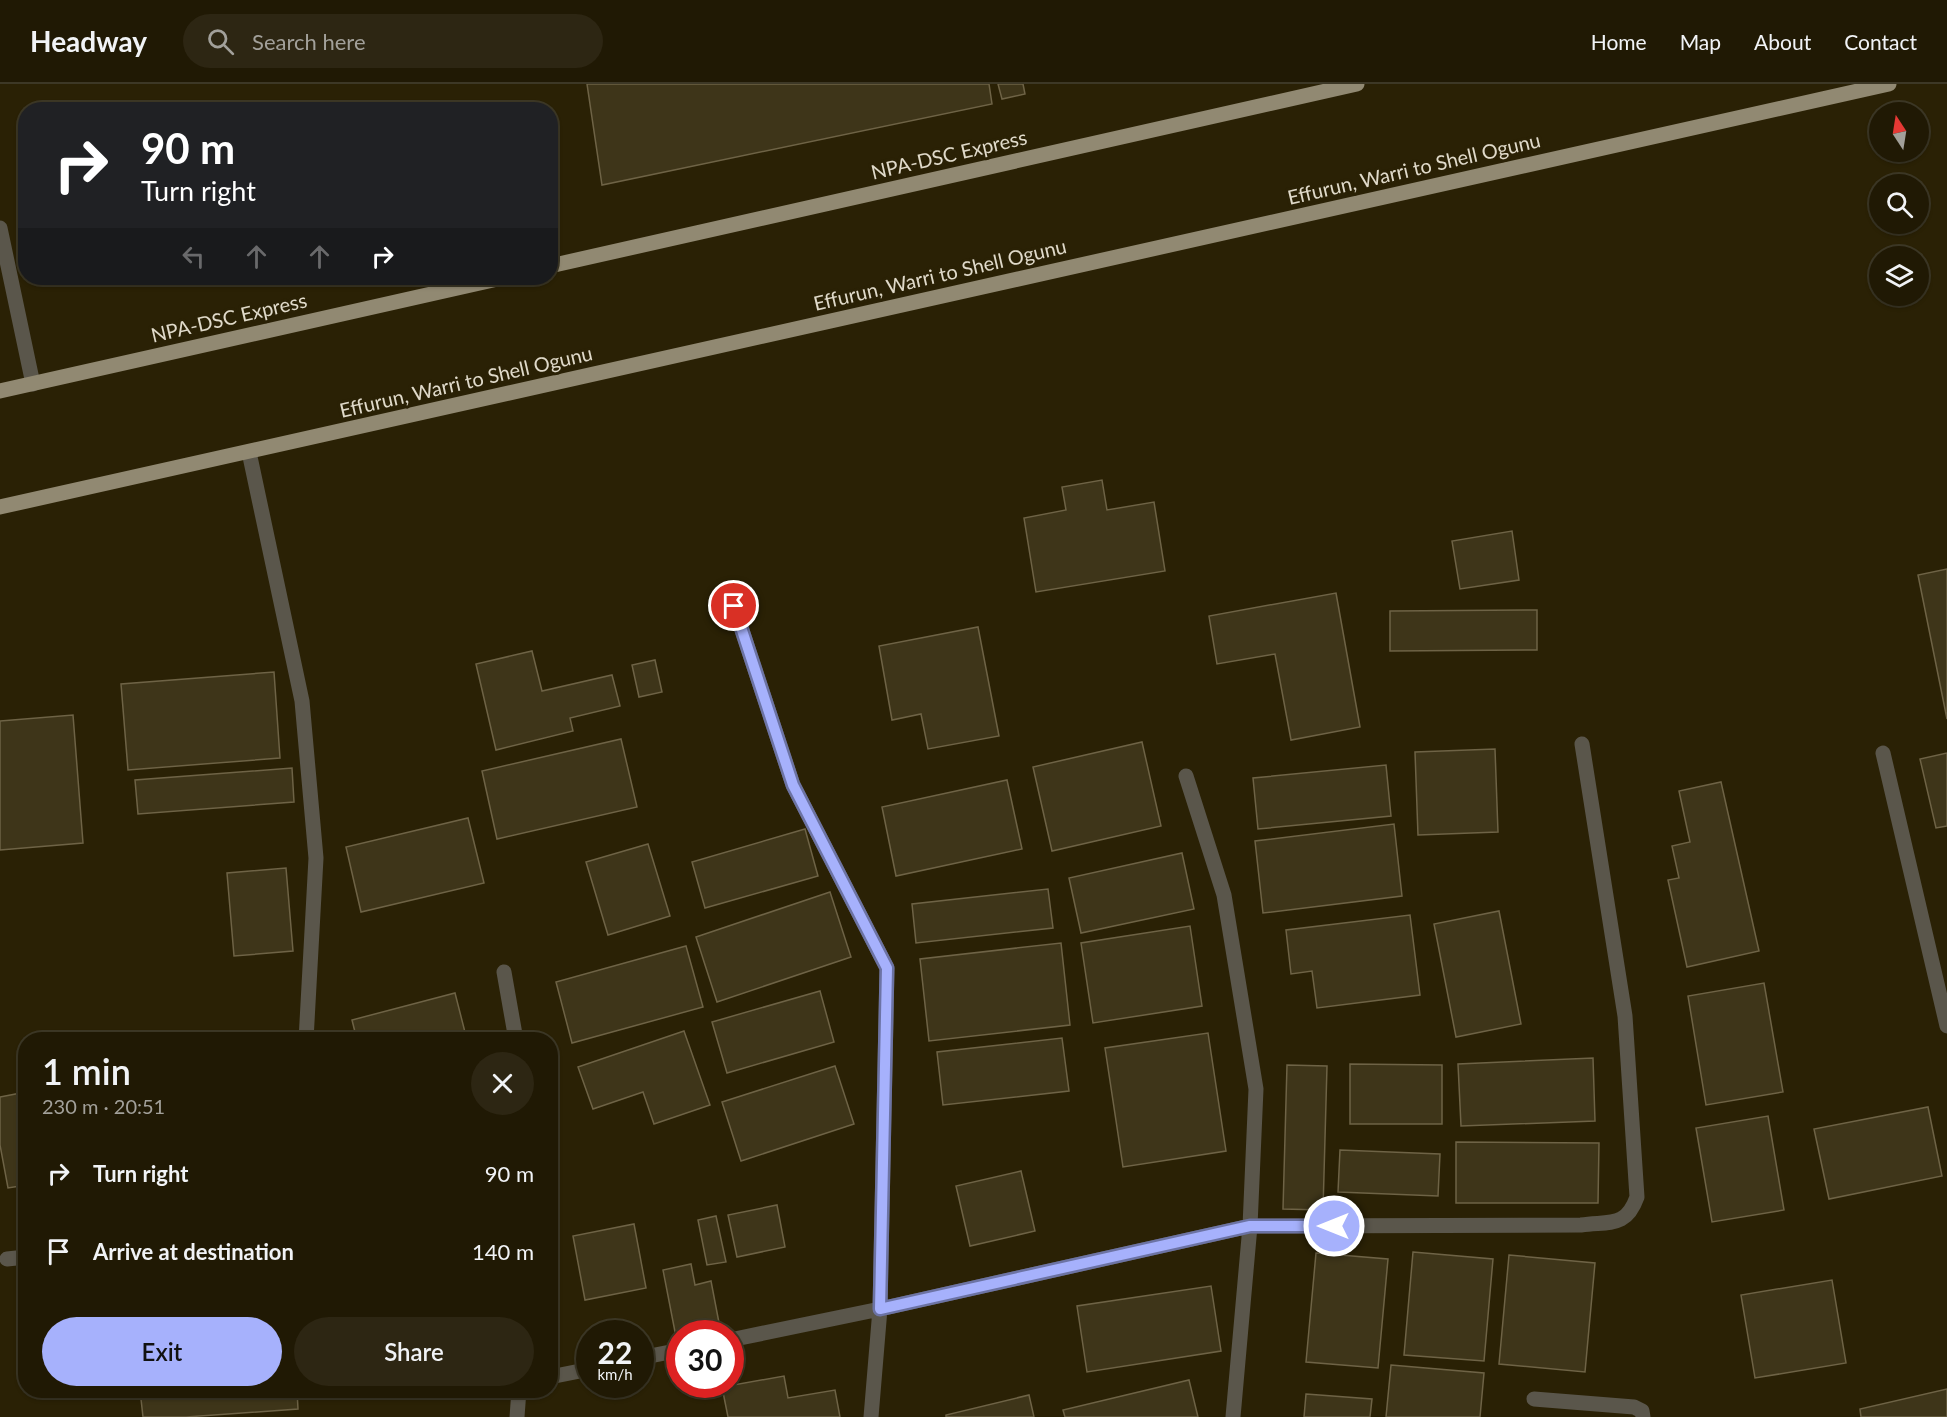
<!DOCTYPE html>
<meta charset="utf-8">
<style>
body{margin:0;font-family:Lato,sans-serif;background:#2d2613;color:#f1f3f6;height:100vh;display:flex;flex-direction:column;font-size:22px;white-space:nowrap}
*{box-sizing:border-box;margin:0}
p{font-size:20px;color:#a2a09a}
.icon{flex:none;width:33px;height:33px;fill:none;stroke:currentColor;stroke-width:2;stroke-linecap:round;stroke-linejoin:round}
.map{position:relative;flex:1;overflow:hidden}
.side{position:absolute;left:18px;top:948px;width:540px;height:366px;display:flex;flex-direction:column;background:#201904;border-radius:24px;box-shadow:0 2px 4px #0004,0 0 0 2px #3d3826}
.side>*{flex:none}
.banner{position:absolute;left:18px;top:18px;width:540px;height:183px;border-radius:24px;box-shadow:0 2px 4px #0004,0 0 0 2px #3d3826;background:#202124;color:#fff;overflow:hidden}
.needle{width:39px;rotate:348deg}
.tools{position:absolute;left:1869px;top:18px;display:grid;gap:12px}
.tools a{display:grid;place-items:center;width:60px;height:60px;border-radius:50%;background:#201904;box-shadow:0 2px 4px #0004,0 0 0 2px #3d3826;font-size:30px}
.speed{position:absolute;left:576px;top:1236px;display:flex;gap:12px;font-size:30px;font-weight:700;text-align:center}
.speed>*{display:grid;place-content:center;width:78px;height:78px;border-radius:50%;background:#201904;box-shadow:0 2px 4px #0004,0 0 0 2px #3d3826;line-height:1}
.speed small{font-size:15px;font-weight:400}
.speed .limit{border:9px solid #d22;background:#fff;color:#111}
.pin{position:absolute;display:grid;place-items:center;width:51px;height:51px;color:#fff;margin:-26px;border:3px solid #fff;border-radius:50%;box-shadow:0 2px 6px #0007}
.me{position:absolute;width:66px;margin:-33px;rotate:270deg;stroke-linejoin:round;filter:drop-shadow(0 0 4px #0008)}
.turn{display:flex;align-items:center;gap:21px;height:126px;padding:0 24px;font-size:27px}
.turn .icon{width:78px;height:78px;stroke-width:2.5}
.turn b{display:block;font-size:42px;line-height:51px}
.lanes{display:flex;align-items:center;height:57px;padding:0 24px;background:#0003;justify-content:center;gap:30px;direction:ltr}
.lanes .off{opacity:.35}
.round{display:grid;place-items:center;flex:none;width:63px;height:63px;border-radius:32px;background:#2d2613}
.overview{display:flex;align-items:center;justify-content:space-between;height:102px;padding:0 24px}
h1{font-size:36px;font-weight:600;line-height:45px}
.cta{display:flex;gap:12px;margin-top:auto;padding:12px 24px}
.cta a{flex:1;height:69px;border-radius:36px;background:#a6b1fc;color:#111;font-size:24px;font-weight:600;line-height:69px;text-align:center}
.cta a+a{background:#2d2613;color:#f1f3f6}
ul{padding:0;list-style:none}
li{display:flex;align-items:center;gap:18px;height:78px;padding:0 24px}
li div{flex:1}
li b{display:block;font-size:22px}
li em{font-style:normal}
header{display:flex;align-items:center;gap:36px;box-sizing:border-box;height:84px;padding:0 30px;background:#201904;border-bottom:2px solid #3d3826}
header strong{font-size:28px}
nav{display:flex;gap:33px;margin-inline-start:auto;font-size:21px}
.search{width:420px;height:54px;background:#2d2613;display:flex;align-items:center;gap:15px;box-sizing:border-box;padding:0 21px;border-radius:33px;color:#a2a09a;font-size:22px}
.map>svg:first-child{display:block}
.building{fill:#3e3519;stroke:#6e6346;stroke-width:1.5}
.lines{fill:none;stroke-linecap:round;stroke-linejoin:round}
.minor{stroke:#5a564b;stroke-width:15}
.primary{stroke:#918972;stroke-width:15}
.route-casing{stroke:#6c73a4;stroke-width:15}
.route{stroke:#a6b1fc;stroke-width:10}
.labels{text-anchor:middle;stroke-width:6;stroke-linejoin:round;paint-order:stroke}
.street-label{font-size:20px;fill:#e0daca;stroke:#2a2105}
</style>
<header>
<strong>Headway</strong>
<div class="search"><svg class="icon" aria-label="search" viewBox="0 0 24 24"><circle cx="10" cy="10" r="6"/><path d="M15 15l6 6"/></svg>Search here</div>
<nav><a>Home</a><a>Map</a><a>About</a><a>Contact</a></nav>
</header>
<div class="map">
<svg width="1947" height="1333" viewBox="0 0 1947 1333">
<rect width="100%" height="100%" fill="#2a2105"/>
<path class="building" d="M587,0H989L992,20L602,101Z
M998,0H1023L1025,10L1002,15Z
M504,20L505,26H472V23Z
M1102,396L1107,426L1154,418L1165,487L1036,508L1024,434L1066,426L1062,403Z
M1512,447L1519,496L1460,505L1452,457Z
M1947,485V635L1918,491Z
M1336,509L1360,643L1291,656L1275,570L1217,580L1209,532Z
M1537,526V566L1390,567V527Z
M978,543L999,652L928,665L921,630L892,636L879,562Z
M532,567L542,607L612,591L620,622L570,634L573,647L496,666L476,580Z
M655,576L662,608L639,613L632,581Z
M274,588L280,674L128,686L121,600Z
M73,631L83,759L0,766V637Z
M621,655L637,723L497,755L482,687Z
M1142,658L1161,742L1052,767L1033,683Z
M1495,665L1498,748L1418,751L1415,668Z
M1947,669V742L1936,744L1920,675Z
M1386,681L1391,732L1258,745L1253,694Z
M292,684L294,718L138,730L135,696Z
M1007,696L1022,765L896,792L882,723Z
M1721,698L1759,867L1687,883L1668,796L1679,794L1672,762L1690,758L1679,707Z
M468,734L484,799L361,828L346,763Z
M1394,740L1402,812L1263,829L1255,757Z
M805,745L818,792L705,824L692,778Z
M648,760L670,832L608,851L586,778Z
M1182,769L1194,825L1081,849L1069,794Z
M286,784L293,867L234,872L227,789Z
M1048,805L1053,844L916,859L912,820Z
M830,808L851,873L717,918L696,853Z
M1499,827L1521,940L1456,953L1434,840Z
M1410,831L1420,911L1317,924L1312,887L1291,890L1286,846Z
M1190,842L1202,922L1093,939L1081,859Z
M1061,859L1070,941L929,957L920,875Z
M686,862L703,923L572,959L556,898Z
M1764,899L1783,1008L1706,1021L1688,912Z
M820,907L834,958L727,989L712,938Z
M455,909L467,956H357L352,936Z
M684,947L710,1021L654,1040L643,1008L593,1025L578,983Z
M1208,949L1226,1067L1123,1083L1105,964Z
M1062,954L1069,1007L943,1021L937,968Z
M1593,974L1595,1037L1461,1042L1458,980Z
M1350,980L1442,981V1040H1350Z
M1287,981L1327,982L1323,1126L1283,1125Z
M835,982L854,1040L741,1077L722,1018Z
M26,1008V1101L8,1104L0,1061V1013Z
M1928,1023L1942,1092L1829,1115L1814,1045Z
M1768,1032L1784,1126L1712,1138L1696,1044Z
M1456,1058L1599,1059L1598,1119H1456Z
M1340,1066L1440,1070L1438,1112L1338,1108Z
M1021,1087L1035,1147L970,1162L956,1102Z
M777,1121L785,1163L737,1173L728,1131Z
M716,1132L726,1178L707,1181L698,1136Z
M634,1140L646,1204L585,1216L573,1152Z
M1413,1168L1493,1175L1484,1277L1404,1271Z
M1316,1169L1388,1175L1378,1284L1306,1278Z
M1509,1171L1595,1179L1585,1288L1499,1280Z
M691,1180L695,1201L711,1197L720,1244L692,1250H680V1252L676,1253L663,1186Z
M1832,1196L1846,1279L1755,1294L1741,1211Z
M1211,1202L1221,1267L1087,1288L1077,1222Z
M1391,1281L1484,1289L1480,1333H1386Z
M784,1292L788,1314L835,1306L840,1333H728L722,1303Z
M1189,1296L1198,1333H1065L1063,1326Z
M1947,1305V1333H1861L1860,1325Z
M140,1306H297L298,1325L186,1333H143Z
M1306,1310L1372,1315L1370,1333H1304Z
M1029,1311L1034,1333H946V1331Z"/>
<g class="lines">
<path class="minor" d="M0,144L33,300
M249,368L302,617L316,774L306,956
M734,522L793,701L887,884L880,1225L871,1333
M1883,669L1947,942
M1186,692L1224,811L1256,1005L1250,1142L1233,1333
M504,888L516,956
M7,1175L26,1173
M730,1256L880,1225L1250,1142L1581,1141C1610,1137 1626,1144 1637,1113L1625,932L1582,660
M640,1274L680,1266
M550,1293L590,1285
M1534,1315L1634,1323L1642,1327L1643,1333
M517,1333L519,1306"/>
<path class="primary" d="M550,182L1357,0
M0,307L502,194
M0,423L1889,0"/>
</g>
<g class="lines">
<defs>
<path id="route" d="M734,522L793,701L887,884L880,1225L1250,1142H1334"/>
</defs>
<use href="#route" class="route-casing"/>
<use href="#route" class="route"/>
</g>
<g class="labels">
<g class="street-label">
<text transform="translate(949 71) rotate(-13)" y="7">NPA-DSC Express</text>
<text transform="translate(1414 85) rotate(-13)" y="7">Effurun, Warri to Shell Ogunu</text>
<text transform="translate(940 191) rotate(-13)" y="7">Effurun, Warri to Shell Ogunu</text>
<text transform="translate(229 234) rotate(-13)" y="7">NPA-DSC Express</text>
<text transform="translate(466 298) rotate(-13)" y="7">Effurun, Warri to Shell Ogunu</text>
</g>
</g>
</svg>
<div class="tools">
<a><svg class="needle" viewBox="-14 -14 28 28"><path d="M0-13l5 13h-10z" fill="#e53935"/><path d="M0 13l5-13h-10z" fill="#a2a09a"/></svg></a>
<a><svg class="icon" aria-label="search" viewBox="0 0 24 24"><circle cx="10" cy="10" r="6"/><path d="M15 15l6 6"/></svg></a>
<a><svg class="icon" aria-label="layers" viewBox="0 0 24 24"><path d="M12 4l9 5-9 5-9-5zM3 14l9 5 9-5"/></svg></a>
</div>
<div class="speed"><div>22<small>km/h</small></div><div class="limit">30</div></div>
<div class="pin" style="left:734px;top:522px;background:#d93025"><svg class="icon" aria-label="arrive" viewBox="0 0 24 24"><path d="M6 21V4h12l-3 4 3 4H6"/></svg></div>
<svg class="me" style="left:1334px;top:1142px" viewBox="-20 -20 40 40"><circle r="17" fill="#a6b1fc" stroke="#fff" stroke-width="3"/><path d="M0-11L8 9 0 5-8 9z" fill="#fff"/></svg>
<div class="banner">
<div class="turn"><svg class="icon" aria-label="right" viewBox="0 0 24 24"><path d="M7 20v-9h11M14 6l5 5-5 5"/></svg><div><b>90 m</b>Turn right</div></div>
<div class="lanes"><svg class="icon off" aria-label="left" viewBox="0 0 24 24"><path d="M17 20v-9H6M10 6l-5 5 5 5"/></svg><svg class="icon off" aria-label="ahead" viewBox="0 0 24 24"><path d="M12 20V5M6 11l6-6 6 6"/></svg><svg class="icon off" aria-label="ahead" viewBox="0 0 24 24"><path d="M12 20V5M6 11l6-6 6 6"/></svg><svg class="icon" aria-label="right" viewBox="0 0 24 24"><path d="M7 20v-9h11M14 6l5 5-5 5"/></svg></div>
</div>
<section class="side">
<div class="overview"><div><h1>1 min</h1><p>230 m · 20:51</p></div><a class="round"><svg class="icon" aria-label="close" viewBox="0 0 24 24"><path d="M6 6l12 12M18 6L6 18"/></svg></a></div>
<ul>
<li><svg class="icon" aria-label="right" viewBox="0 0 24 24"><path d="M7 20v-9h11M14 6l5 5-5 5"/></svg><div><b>Turn right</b></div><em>90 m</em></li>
<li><svg class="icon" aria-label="arrive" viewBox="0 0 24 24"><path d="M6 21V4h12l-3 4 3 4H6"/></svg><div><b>Arrive at destination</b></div><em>140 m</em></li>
</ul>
<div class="cta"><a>Exit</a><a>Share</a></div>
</section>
</div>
